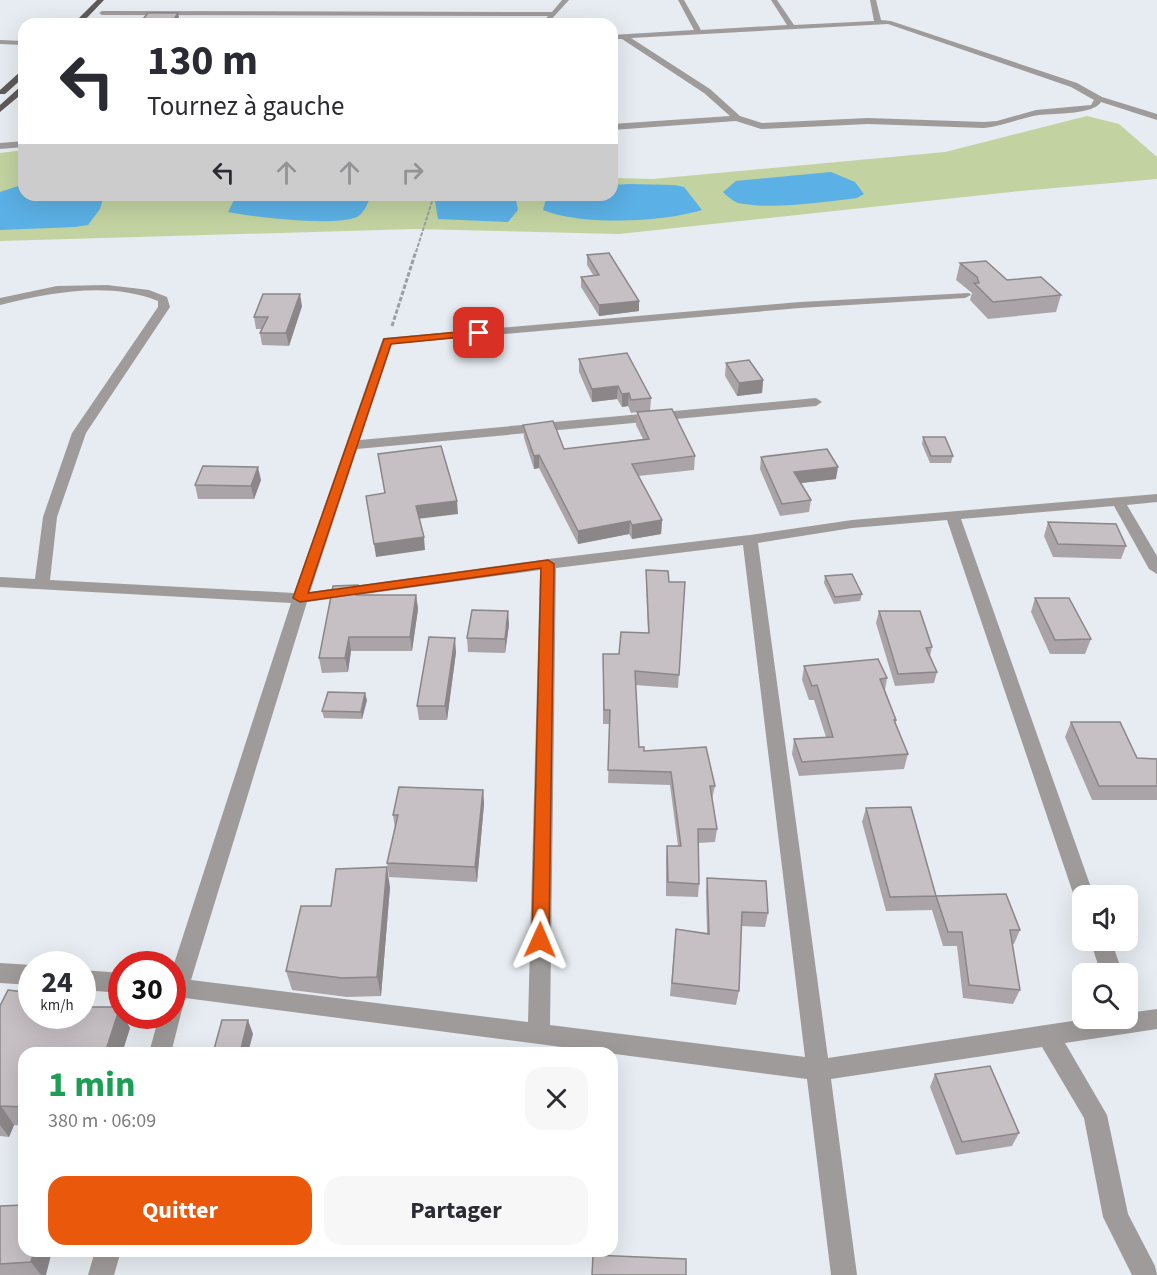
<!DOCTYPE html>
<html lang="fr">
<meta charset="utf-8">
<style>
body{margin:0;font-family:"Source Sans 3",sans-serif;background:#f7f7f7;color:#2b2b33;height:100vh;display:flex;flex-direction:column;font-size:22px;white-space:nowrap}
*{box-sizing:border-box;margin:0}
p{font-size:20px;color:#7c7c81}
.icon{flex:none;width:33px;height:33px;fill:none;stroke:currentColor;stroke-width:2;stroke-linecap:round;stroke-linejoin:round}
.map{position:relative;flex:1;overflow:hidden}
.panel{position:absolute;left:18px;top:1047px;width:600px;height:210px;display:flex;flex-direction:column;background:#fff;border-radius:18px;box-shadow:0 6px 24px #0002}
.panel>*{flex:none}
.top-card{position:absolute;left:18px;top:18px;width:600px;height:183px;border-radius:18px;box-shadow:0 6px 24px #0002;background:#fff;color:#2b2b33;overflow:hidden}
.fabs{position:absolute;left:1072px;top:885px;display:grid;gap:12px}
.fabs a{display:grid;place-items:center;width:66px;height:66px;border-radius:12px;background:#fff;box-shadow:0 6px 24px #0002;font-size:30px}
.speed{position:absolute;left:18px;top:951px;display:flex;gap:12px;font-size:30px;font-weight:700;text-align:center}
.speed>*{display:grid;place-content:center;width:78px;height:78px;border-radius:50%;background:#fff;box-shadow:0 6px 24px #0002;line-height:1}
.speed small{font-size:15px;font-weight:400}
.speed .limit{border:9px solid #d22;background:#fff;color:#111}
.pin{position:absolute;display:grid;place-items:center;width:51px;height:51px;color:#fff;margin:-26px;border-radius:12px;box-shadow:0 3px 9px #0006}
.me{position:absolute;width:66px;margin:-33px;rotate:1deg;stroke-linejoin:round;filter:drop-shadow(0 0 4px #0008)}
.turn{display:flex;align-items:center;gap:21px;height:126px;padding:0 30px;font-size:27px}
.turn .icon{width:78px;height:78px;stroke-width:2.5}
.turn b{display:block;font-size:42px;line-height:51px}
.lanes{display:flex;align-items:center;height:57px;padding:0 30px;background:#0003;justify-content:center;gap:30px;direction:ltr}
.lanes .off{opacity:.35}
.round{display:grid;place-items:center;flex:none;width:63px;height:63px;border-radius:18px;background:#f7f7f7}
.summary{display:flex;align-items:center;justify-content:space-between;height:102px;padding:0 30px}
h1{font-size:36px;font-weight:700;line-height:45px;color:#1e9e55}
.action{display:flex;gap:12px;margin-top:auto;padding:12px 30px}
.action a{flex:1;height:69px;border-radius:18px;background:#ea580c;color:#fff;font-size:24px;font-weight:700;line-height:69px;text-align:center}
.action a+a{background:#f7f7f7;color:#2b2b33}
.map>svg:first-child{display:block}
.green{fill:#c2d2a0}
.water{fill:#5bb0e5}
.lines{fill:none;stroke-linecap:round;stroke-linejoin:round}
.path-far1{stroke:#9ca0a4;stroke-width:2;stroke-dasharray:4 1.5;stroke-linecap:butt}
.path{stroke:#9ca0a4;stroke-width:3;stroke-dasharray:4.5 2;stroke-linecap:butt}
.minor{fill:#9e9b9a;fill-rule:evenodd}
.primary{fill:#5f5959;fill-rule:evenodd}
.wall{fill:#aaa4a8}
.shaded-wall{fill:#8b8688}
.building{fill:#c6bfc3;stroke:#8b8688;stroke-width:1.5}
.route{fill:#ea580c;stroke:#983908;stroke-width:1.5}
</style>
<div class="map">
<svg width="1157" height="1275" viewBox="0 0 1157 1275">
<rect width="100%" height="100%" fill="#e6ecf1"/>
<path class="green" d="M1087,116L1119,124L1157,157V179L1020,191L619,234L414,229L0,241V153L24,150V195H612V178L653,179L945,152Z"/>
<path class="water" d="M831,172L855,182L864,194L857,198C822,202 772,210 738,203C733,201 727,196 723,192L736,181Z
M24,184V195H104L100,209L88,225L75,227L0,230V192Z
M629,184L674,185L684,187L702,210C664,222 580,226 543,210L547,195H612V185Z
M245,195H367L370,198C367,205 364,213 357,217C333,227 254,217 228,212L235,198Z
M441,195H515L518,210L508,222L438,219L435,201Z"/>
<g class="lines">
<path class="path-far1" d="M416,252L434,195"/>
<path class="path" d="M392,326L416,251"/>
<path class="minor" d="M562,0H569L547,24L543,22L548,16L102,15L99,13L102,11L552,12Z
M678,0H684L701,30L787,25L771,0H777L794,25L874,21L870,0H876L881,20L891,21L1077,83L1102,97L1157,114V120L1101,102C1093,115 1055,113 1039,115C1020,118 1003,126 984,128L868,124L761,129L736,121L612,130V124L730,116L704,93L622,39H612V35L694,30ZM888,24L1071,87L1094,100L1091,105L1036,110L997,121L984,122L868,118L762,123L740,116L710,89L631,38Z
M0,40L24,41V45L0,44Z
M24,141V147L0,149V143Z
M107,285L149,290L167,297L170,307L86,433L57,517L50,580L294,593L383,338L800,302L969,293L971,295L965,298L800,308L392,344L360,440L816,398L822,402L816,406L357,449L310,592L548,559L750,535L852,520L1157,494V502L1127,505L1157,556V574L1149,569L1114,506L961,519L1094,896H1083V904L1077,902L1074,896L947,520L852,528L758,543L828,1058L1092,1018H1128V1013L1157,1009V1029L1065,1043L1107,1115L1128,1214L1155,1266L1157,1275H1132L1103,1217L1084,1118L1042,1047L831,1079L857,1275H831L807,1079L185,998L171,1053H149L159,1016H172V970L291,603L0,587V577L35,579L43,517L72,433L158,307V301C109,281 49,293 0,305V298L57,286ZM743,545L805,1057L550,1025L556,568ZM540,570L528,1022L191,980L307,602Z
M1090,940H1111L1123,974H1101Z
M0,963L32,965V985L0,983Z
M82,970L122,973V993L82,990Z
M95,1251H121L114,1275H88Z"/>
<path class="primary" d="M97,0H104L81,24H73Z
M21,71H24V77L5,94H0V90Z
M21,86H24V92L0,112V105Z"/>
</g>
<path class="wall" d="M587,255L639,301V311L599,316L581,287V277L593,275L587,265Z
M960,263L1007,280L1061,295L1056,312L988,319L970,300L972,293L956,280Z
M302,306L289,346L262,345L260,333L261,329H256L254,317Z
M579,359L651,398L650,411L695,456L694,470L638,476L662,520L661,534L632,539L629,534L578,544L539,468L534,469L524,438L523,425L564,449L643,439L636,425L637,412L631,413L628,406L622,407L617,399L592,402L579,372Z
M726,363L763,380L762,393L737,396L725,376Z
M923,437L953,456L951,463H930L922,444Z
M761,457L836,479L801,483L811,500L809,512L780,516L760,469Z
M261,480L254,499H198L195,485Z
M1048,522L1126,546L1121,559L1053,557L1044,536Z
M646,570L669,582H685L678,688L635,685L639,747L644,751L715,786L712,799L717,829L715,842L698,843L699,884L698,897L666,896V859L667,846H678L670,785L608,783L610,724H603V654H619L648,633L646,584Z
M825,576L862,594L860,601L834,604L824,583Z
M358,585L359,595H416L418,609L412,651H351L348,672L322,673L319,658Z
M1035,598L1091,639L1085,654H1050L1031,612Z
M508,611L509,625L505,653L468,652L467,638Z
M879,611L932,647L930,656L937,672L934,683L895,686L876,623Z
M456,652L447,720H419L417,706Z
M804,666L887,678L885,690L896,720L895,723L908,754L904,769L799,776L792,754L794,739L826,737L814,700H809L802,680Z
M367,700L362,719L324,718L322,711Z
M1071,722L1137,758L1157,759V800H1092L1065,737Z
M483,790L484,804L477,882L389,877L387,863L395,828L393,815Z
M866,808L936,896L1020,930L1014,944H1012L1020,990L1013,1004L963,998L957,946H943L932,910L886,911L862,822Z
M707,878L768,913L765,927L741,926L739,991L736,1005L670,996L676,929L707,933L706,892Z
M390,887L381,996L347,997L292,990L286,971L331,906Z
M0,1006L32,1016L120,1007L122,1010V1016L130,1028L122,1053H24V1126L14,1125L9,1137L0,1136Z
M935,1074L1019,1133L1012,1146L956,1155L930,1087Z
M0,1206L46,1275H0Z"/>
<path class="shaded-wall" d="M178,13L179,17L175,24H171Z
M300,294L302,306L289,346L286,333Z
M639,301V311L599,316V305Z
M763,380L762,393L737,396L739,383Z
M618,386L617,399L592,402V389Z
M629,393L628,406L622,407V394Z
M539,455V468L534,469V456Z
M258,467L261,480L254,499L251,486Z
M838,467L836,479L792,484L794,472Z
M457,501L458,514L417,519L416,506Z
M662,520L661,534L632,539V525Z
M630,521L629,534L578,544V531Z
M424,537L425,550L376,557L374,544Z
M416,595L418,609L412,651L410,637Z
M508,611L509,625L505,653V639Z
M349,637L351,651L348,672L345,658Z
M455,638L456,652L447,720L445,706Z
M365,693L367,700L362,719L361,712Z
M483,790L484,804L477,882L475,867Z
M387,867L390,887L381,996L377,977Z
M120,1007L122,1010V1016H124L130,1028L122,1053H105Z
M248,1020L253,1034L248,1053H240Z
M1,1106L14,1125L9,1137L0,1125V1109Z
M34,1251H52L46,1275H41L31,1262Z"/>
<path class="building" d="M148,13H178L171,24H139Z
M609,253L639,301L599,305L581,277L599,275L587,255Z
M986,261L1007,280L1041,277L1061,295L993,302L974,283H979L977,277L960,263Z
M263,294H300L286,333H260L268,317H254Z
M627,353L651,398L631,400L629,393L622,394L618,386L592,389L579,359Z
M749,360L763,380L739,383L726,363Z
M672,409L695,456L632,464L662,520L632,525L630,521L578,531L539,455L534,456L523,425L553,421L564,449L649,439L637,412Z
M923,437H945L953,456H931Z
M441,446L457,501L416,506L424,537L374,544L366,496L385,493L378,454Z
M827,449L838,467L794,472L811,500L782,504L761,457Z
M203,466L258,467L251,486L195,485Z
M1048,522L1116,524L1126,546L1058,544Z
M646,570L668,571L669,582H685L679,675L635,671L639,747H644V751L706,747L715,786H710L717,829H698L699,884L668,882L667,846H681L671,772L608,770L610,710H604L603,654H619L621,632L649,633Z
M852,574L862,594L835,597L825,576Z
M358,585L356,595H416L410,637H349L345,658H319L333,586Z
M1035,598H1069L1091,639L1055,640Z
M472,610L508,611L505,639L467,638Z
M879,611H920L932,647L926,648L937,672L898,674Z
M429,637L455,638L445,706H417Z
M878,659L887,678L880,679L896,720H894L908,754L802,762L794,739L833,737L817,685L812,686L804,666Z
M328,692L365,693L361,712L322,711Z
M1071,722H1120L1137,758L1157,759V786H1099Z
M399,787L483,790L475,867L387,863L398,815H393Z
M911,807L936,896L890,897L866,808Z
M387,867L377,977L342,978L286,971L301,906H331L336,869Z
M707,878L766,881L768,913L742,912L739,991L672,983L676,929L709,934Z
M1006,894L1020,930H1010L1020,990L969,985L962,932H948L936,896Z
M8,990L32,993V1016H82V1007H120L105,1053H24V1107L1,1106L0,1109V1006Z
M222,1020H248L240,1053H213Z
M990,1066L1019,1133L962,1142L935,1074Z
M24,1205V1251H34L31,1262L0,1264V1206Z
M593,1255L686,1259V1275H592Z"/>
<path class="route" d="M479,330L484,333L482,335L391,344L308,593L548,560L554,564L549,940L547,946L540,948L534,946L532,940L541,568L300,602L293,598L384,339Z"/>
</svg>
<div class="fabs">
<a><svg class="icon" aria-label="sound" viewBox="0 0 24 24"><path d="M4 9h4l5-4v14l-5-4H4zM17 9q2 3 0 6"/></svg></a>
<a><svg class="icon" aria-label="search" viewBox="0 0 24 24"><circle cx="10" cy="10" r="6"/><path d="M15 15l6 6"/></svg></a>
</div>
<div class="speed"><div>24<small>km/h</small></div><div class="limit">30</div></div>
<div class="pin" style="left:479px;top:333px;background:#d93025"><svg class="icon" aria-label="arrive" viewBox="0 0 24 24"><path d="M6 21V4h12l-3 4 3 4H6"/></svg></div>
<svg class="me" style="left:540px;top:940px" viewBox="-20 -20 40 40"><path d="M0-17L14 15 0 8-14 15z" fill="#ea580c" stroke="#fff" stroke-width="4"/></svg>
<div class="top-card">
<div class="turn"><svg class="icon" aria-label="left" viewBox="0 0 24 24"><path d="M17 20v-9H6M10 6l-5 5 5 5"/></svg><div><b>130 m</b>Tournez à gauche</div></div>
<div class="lanes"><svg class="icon" aria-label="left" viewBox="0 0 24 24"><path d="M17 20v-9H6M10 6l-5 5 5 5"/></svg><svg class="icon off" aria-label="ahead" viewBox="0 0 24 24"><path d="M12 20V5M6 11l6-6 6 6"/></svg><svg class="icon off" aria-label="ahead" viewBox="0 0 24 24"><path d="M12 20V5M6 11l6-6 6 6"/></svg><svg class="icon off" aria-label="right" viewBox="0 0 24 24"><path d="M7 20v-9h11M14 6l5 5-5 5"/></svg></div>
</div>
<section class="panel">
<div class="summary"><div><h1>1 min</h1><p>380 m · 06:09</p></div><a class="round"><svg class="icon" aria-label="close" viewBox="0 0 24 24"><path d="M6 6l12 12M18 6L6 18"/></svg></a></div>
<div class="action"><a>Quitter</a><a>Partager</a></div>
</section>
</div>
